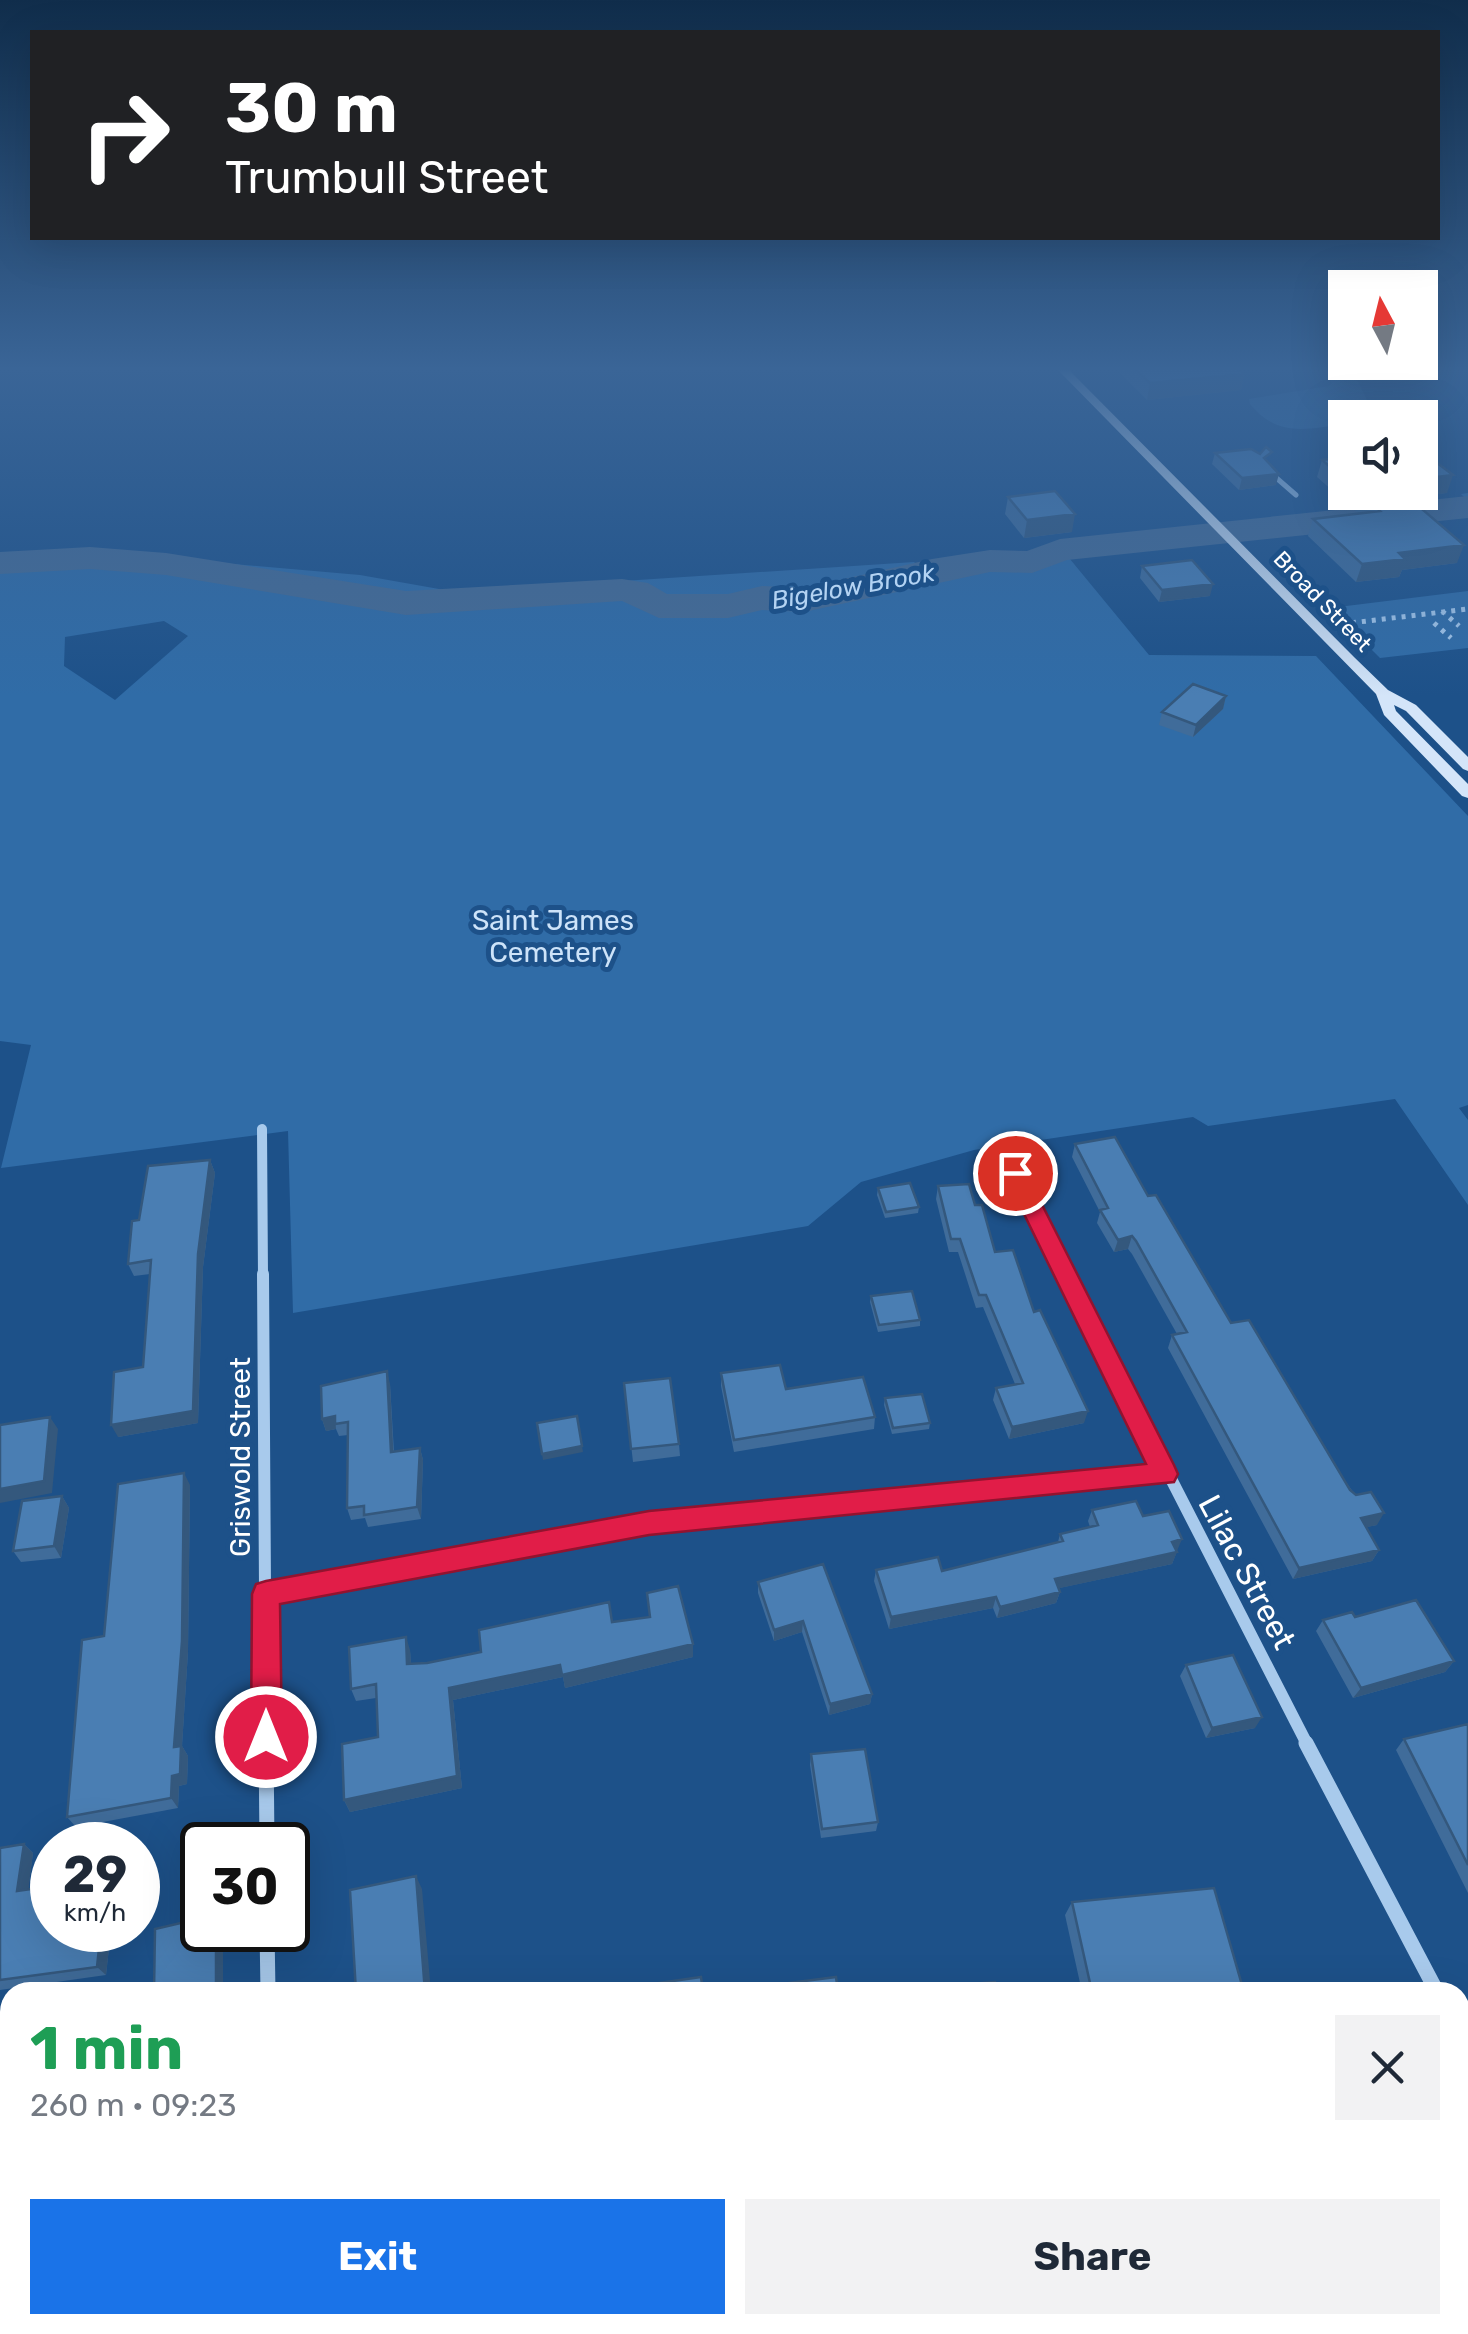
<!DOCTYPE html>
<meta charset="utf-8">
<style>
body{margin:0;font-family:Rubik,sans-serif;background:#f2f2f3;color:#1f2937;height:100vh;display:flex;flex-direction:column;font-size:38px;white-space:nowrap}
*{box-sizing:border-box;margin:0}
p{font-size:32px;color:#747a83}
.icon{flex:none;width:55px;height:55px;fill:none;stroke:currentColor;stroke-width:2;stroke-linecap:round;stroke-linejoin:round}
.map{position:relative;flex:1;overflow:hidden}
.drawer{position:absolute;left:0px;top:1982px;width:1470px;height:352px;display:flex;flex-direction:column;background:#fff;border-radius:30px 30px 0 0;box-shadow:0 10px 40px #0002}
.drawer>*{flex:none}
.banner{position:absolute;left:30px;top:30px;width:1410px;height:210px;border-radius:0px;box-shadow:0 10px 40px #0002;background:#202124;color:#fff;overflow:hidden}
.needle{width:65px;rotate:353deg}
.fabs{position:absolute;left:1328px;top:270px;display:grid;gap:20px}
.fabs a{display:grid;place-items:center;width:110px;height:110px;border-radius:0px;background:#fff;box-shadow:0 10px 40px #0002;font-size:50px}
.speed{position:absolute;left:30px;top:1822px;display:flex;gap:20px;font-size:50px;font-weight:700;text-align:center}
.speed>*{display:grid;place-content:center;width:130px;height:130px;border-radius:50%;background:#fff;box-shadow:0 10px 40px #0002;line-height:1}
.speed small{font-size:25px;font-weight:400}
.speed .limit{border:5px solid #111;border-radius:15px;background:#fff;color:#111}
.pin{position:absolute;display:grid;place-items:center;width:85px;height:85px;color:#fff;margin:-42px;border:5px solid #fff;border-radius:50%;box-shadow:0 2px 10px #0007}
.me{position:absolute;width:110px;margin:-55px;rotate:0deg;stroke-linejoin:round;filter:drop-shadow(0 0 8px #0008)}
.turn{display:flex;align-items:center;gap:35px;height:210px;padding:0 30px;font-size:45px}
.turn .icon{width:130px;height:130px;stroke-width:2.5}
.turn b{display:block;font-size:70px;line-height:85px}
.round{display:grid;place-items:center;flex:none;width:105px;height:105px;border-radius:0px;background:#f2f2f3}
.summary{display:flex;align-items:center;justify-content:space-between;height:170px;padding:0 30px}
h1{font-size:60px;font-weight:700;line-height:75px;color:#1e9e55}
.cta{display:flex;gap:20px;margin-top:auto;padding:20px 30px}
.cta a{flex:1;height:115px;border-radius:0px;background:#1a73e8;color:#fff;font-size:40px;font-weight:700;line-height:115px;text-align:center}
.cta a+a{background:#f2f2f3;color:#1f2937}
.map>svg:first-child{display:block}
.green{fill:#306ca7;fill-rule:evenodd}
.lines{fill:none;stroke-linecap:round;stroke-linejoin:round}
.river{fill:#466b94;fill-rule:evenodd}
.path{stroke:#a8caec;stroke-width:5;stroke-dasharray:4 6;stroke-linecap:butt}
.lane{stroke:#a8caec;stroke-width:5}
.street-far2{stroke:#a8caec;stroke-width:10}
.street-far1{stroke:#a8caec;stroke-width:12}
.street{stroke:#a8caec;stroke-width:15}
.secondary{fill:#d4e5f9;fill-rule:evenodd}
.primary{fill:#edf4ff;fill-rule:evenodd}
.wall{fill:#406c9a}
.shaded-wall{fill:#34587d}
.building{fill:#4a7eb3;stroke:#34587d;stroke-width:2.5}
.route{fill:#e11d48;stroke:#92132f;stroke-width:2.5}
.labels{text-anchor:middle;stroke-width:10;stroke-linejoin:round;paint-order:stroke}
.far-street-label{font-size:22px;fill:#fff;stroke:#1d5189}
.far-water-label{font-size:25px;font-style:italic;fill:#b3d3f3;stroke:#1d5189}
.park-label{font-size:28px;fill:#cde3f9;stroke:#1d5189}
.street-label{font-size:28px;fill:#fff;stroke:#1d5189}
.near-street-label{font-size:32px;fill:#fff;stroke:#1d5189}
</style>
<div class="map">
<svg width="1468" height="2334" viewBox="0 0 1468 2334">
<rect width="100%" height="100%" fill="#1d5189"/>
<path class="green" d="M1323,369H1352L1375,417L1345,418V424C1306,429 1278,438 1250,404L1249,399L1329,386L1332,383Z
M1468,493V515L1291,533L1263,520L1466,499L1461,494Z
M85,551L360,575L456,592L914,562L925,571L1065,553L1149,655L1316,656L1468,816V1105L1459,1108L1468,1120V1205L1395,1099L1208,1126L1193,1117L974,1150L861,1182L808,1226L293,1313L288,1131L1,1168L31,1045L0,1041V552ZM164,621L188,636L115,700L64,666L65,637Z
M1468,591V648L1380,658L1330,608Z
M606,2325H685L784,2334H594Z"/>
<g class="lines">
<path class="river" d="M1468,496V518L1067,560L1032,573L990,572L804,612L762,610L728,618H659L622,601L406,615L166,575L90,569L0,574V552L90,547L166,553L406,591L622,579L648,583L667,594H728L762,586L804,588L932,559L990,550L1027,551L1060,539Z"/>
<path class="path" d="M1442,611L1459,626
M1434,623L1451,638
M1342,624L1468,609"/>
<path class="lane" d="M1273,475L1296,495"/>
<path class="street-far2" d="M262,1129L263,1277
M1015,1173L1067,1277"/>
<path class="street-far1" d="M263,1274L266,1746
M1066,1274L1308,1746
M266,1594L649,1523L1165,1474"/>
<path class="street" d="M266,1743L267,1845
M1306,1743L1437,1992
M267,1930L268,1992
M1460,2039L1468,2056
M524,2325V2334"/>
<path class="secondary" d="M1057,369H1068L1354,657L1388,690L1416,705L1468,757V771L1463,769L1406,711L1394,705L1396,711L1468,784V798L1462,796L1384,715L1376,694Z"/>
<path class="primary" d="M0,2096L10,2098V2136L0,2134Z
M1468,2227V2267L1460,2268V2228Z"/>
</g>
<path class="wall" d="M1116,369H1239L1244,374L1241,390L1147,400Z
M1215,453L1269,463L1276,485L1239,490L1212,464Z
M1345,457V492L1447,493L1408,497L1457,563L1402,570L1399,577L1356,582L1308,536L1313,519L1358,513L1317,477L1322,460Z
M1008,497L1072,532L1024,538L1005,514Z
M1142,566L1210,596L1159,602L1140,578Z
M1226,696L1223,709L1193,737L1159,725L1162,712Z
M1075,1144L1148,1196L1231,1323L1377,1525L1366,1527L1379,1550L1372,1561L1293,1579L1168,1348L1172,1335L1177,1334L1132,1254L1128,1249L1114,1252L1097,1223L1100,1212L1072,1157Z
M210,1160L215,1173L203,1267L198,1423L118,1437L143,1367L150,1274L134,1276L128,1264L139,1220Z
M938,1186L975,1205L995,1252L1034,1312L1084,1423L1009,1439L993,1400L996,1388L1015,1384L983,1307L976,1308L958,1252H949L936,1199Z
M878,1188L919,1207L918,1213L885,1218L877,1195Z
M871,1296L920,1320V1326L878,1332L870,1302Z
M721,1373L786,1389L875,1417L874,1429L734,1452L721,1386Z
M624,1383L679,1444L680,1456L633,1462Z
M390,1384L394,1452L420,1448L423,1460L421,1519L368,1527L365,1518L351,1520L347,1508L348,1435L339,1436L336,1429L326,1431L322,1419Z
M885,1398L930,1423L929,1429L892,1434L884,1405Z
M190,1485L188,1652L182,1746L188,1756L187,1784L179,1786L178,1808L76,1827L67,1817L104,1636Z
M62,1496L69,1508L61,1558L21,1562L13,1551Z
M1092,1510L1143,1516L1177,1551L1172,1564L1059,1588L1060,1592L1056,1603L997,1618L993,1608L889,1629L874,1581L876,1570L942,1571L1058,1542L1060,1534L1090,1527L1088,1521Z
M823,1564L872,1694L870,1704L829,1715L802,1632L774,1641L758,1593V1582Z
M1355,1617L1454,1661L1445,1672L1353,1698L1316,1631L1323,1620Z
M612,1622L693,1657L565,1688L563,1677L453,1700L462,1788L350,1812L344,1800L378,1737L376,1698L356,1701L351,1689L410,1650L411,1664L427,1663Z
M1186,1665L1255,1728L1206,1738L1180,1676Z
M1468,1724V1893L1396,1750L1404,1739Z
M811,1754L878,1822L876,1831L821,1838L810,1765Z
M24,1844L33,1853L28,1890L52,1930H111L106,1975L0,1990V1848Z
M1072,1902L1244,1992H1082L1065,1915Z"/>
<path class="shaded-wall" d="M1244,374L1241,390L1147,400L1150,383Z
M1279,474L1276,485L1239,490L1242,478Z
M1453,475L1447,493L1385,500L1387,492H1420V479Z
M1075,514L1072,532L1024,538L1027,520Z
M1464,545L1457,563L1402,570L1399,577L1356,582L1362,564L1399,553Z
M1213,584L1210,596L1159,602L1162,590Z
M1226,696L1223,709L1193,737L1196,725Z
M210,1160L215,1173L203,1267L198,1423L118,1437L111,1425L193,1411L198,1254Z
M1132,1236L1128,1249L1114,1252L1118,1240Z
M387,1371L390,1384L394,1464L391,1452Z
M1088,1411L1084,1423L1009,1439L1012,1427Z
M335,1416L336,1429L326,1431L322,1419Z
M50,1417L58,1429L52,1493L0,1503V1489Z
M582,1446L583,1452L543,1460L542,1454Z
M420,1448L423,1460L421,1519L417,1507Z
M184,1473L190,1485L188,1652L182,1746L188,1756L187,1784L179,1786L178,1808L171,1798Z
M62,1496L69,1508L61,1558L54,1546Z
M1384,1513L1377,1525L1354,1530L1361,1518Z
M1182,1539L1177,1551L1167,1553L1172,1542Z
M1379,1550L1372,1561L1293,1579L1299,1568Z
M1177,1552L1172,1564L1051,1590L1055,1579Z
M1060,1592L1056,1603L997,1618L1000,1607Z
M996,1597L993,1608L889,1629L891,1617Z
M803,1621L802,1632L774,1641V1630Z
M406,1637L410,1650L412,1677L407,1664Z
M693,1644V1657L565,1688L563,1677L453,1700L462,1788L350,1812L344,1800L449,1688L560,1665Z
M1454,1661L1445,1672L1353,1698L1361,1688Z
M872,1694L870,1704L829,1715L830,1704Z
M1262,1717L1255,1728L1206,1738L1212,1728Z
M24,1844L33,1853L27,1900L17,1891Z
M416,1876L422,1889L431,1992H425Z
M101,1930H111L106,1975L97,1967Z
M216,1930H223V1992H216Z"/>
<path class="building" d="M1135,369H1239L1244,374L1150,383Z
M1266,447L1272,452L1264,458L1279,474L1242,478L1215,453L1251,449L1260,454Z
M1420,450L1453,475L1420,479Z
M1345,457V480L1322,460Z
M1055,491L1075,514L1027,520L1008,497Z
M1359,492H1402L1464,545L1399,553L1405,559L1362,564L1313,519L1380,511Z
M1192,560L1213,584L1162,590L1142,566Z
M1193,684L1226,696L1196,725L1162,712Z
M1115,1137L1148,1196L1156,1195L1231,1323L1249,1320L1350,1490L1356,1495L1371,1492L1384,1513L1361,1518L1379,1550L1299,1568L1172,1335L1187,1332L1136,1241L1132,1236L1118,1240L1100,1210L1108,1208L1075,1144Z
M210,1160L198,1254L193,1411L111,1425L114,1372L143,1367L151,1260L128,1264L132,1221L139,1220L148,1166Z
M910,1183L919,1207L886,1212L878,1188Z
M969,1184L975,1205H982L995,1252L1013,1250L1034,1312L1040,1310L1088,1411L1012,1427L996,1388L1023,1383L986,1295H979L960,1239H951L938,1186Z
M912,1291L920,1320L879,1325L871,1296Z
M780,1365L786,1389L863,1377L875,1417L734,1440L721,1373Z
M387,1371L391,1452L420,1448L417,1507L364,1515V1506L347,1508L348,1422L335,1424V1416L322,1419L321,1386Z
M670,1378L679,1444L631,1449L624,1383Z
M922,1394L930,1423L893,1428L885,1398Z
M577,1416L582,1446L542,1454L537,1423Z
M50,1417L44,1481L0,1489V1425Z
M184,1473L182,1641L174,1747L181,1746L180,1774L172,1776L171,1798L67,1817L82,1640L104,1636L118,1484Z
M62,1496L54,1546L13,1551L22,1501Z
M1136,1501L1143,1516L1169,1511L1182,1539L1172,1542L1177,1552L1055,1579L1060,1592L1000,1607L996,1597L891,1617L876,1570L938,1557L942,1571L1063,1541L1060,1534L1098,1525L1092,1510Z
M823,1564L872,1694L830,1704L803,1621L774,1630L758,1582Z
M678,1586L693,1644L562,1675L560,1665L449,1688L457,1776L344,1800L342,1744L378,1737L376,1684L351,1689L349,1647L406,1637L407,1664L427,1663L481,1652L479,1630L609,1602L612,1622L650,1617L647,1593Z
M1416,1600L1454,1661L1361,1688L1323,1620L1352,1612L1355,1617Z
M1233,1655L1262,1717L1212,1728L1186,1665Z
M1468,1724V1865L1404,1739Z
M865,1749L878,1822L822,1829L811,1754Z
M24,1844L17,1891L52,1886V1930H101L97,1967L0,1980V1848Z
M416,1876L425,1992H356L350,1890Z
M1214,1888L1244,1992H1092L1072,1902Z
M202,1918V1930H216V1992H154L155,1929Z
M701,1977L703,1992H624V1988Z
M836,1977L838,1992H774L773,1985Z
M995,1982L997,1992H905L904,1989Z"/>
<linearGradient id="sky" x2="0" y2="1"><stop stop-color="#102d4b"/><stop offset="0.53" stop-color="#3a6597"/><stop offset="1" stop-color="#3a6597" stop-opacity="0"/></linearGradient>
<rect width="1468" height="696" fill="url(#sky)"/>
<path class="route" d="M1015,1165L1026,1173L1174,1465L1178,1474L1174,1482L649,1535L280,1604L282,1737L277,1748L266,1752L256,1748L251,1737L252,1594L256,1584L266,1581L649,1511L1146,1464L1004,1173Z"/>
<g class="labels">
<g class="far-street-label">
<text transform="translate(1323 601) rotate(46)" y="8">Broad Street</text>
</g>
<g class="far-water-label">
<text transform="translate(853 586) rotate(-10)" y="9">Bigelow Brook</text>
</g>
<g class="park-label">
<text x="553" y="930">Saint James<tspan x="553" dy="32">Cemetery</tspan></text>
</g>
<g class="street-label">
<text transform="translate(240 1457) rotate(-90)" y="10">Griswold Street</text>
</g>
<g class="near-street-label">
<text transform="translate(1247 1572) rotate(62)" y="11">Lilac Street</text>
</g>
</g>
</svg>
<div class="fabs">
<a><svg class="needle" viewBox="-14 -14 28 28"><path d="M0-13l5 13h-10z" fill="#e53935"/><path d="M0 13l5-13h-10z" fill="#747a83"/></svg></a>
<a><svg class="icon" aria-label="sound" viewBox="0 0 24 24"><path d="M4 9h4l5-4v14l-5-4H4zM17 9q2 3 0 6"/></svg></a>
</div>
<div class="speed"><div>29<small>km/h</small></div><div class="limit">30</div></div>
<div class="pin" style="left:1015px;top:1173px;background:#d93025"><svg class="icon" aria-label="arrive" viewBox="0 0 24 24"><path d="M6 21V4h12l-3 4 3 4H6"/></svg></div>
<svg class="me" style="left:266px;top:1737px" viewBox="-20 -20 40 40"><circle r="17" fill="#e11d48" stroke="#fff" stroke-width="3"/><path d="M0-11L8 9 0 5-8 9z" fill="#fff"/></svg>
<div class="banner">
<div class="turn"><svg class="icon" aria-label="right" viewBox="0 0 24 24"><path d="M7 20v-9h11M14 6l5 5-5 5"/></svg><div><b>30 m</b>Trumbull Street</div></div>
</div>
<section class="drawer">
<div class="summary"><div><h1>1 min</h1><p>260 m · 09:23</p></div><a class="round"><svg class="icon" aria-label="close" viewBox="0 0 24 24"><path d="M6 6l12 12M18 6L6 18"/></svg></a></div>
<div class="cta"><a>Exit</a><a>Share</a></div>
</section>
</div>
